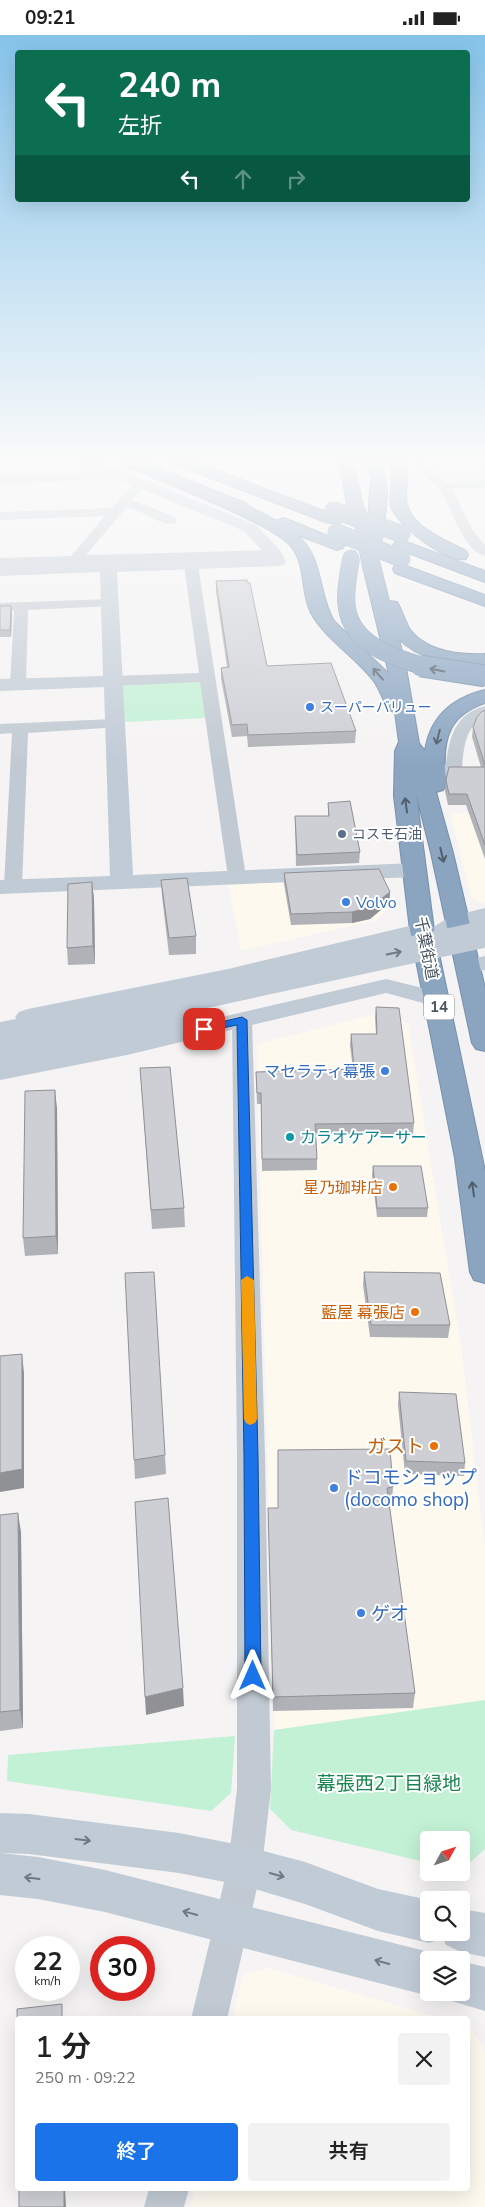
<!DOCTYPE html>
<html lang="ja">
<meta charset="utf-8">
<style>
body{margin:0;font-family:"Nunito Sans","Noto Sans JP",sans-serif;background:#f2f2f2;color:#222;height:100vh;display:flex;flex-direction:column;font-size:19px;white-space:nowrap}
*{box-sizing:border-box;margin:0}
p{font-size:16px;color:#767676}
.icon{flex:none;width:28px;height:28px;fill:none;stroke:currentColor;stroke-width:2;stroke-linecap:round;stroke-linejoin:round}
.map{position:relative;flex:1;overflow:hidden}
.side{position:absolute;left:15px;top:1981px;width:455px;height:175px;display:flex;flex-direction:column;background:#fff;border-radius:5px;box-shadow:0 5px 20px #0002}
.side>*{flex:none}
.banner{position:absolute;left:15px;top:15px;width:455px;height:152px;border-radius:5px;box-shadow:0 5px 20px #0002;background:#0b6e4f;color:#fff;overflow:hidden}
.needle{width:32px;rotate:50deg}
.controls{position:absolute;left:420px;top:1796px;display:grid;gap:10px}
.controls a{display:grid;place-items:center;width:50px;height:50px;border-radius:5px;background:#fff;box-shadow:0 5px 20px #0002;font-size:25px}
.speed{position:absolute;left:15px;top:1901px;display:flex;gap:10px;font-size:25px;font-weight:700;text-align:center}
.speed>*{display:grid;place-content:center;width:65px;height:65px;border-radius:50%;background:#fff;box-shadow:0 5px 20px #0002;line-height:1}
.speed small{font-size:12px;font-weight:400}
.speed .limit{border:8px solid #d22;background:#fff;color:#111}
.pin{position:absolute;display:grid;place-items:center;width:42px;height:42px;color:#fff;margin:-21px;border-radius:10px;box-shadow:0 2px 8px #0006}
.me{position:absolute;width:55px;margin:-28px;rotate:0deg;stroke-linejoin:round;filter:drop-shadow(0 0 4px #0008)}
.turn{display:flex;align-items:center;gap:18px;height:105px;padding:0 20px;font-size:22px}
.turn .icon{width:65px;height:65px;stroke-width:2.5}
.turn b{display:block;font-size:35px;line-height:42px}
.lanes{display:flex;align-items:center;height:48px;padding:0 20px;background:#0003;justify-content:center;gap:25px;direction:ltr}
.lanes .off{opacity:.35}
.round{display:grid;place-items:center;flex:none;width:52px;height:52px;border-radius:5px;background:#f2f2f2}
.head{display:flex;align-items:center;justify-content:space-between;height:85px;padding:0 20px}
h1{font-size:30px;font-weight:600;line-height:38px}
.cta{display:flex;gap:10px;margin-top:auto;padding:10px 20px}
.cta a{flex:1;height:58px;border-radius:5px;background:#1a73e8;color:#fff;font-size:20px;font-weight:600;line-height:58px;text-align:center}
.cta a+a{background:#f2f2f2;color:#222}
.status{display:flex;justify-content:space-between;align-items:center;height:35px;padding:0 25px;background:#fff;direction:ltr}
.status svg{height:14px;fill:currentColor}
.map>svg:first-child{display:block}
.commercial{fill:#fdf9ef}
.green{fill:#c3f1d5}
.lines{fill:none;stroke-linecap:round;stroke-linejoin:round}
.highway-casing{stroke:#7690ad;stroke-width:2}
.street{fill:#c1cad2;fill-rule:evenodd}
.secondary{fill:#c1cbd6;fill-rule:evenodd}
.highway{fill:#8ba5c1;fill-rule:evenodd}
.highway-bridge-far1-casing{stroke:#7690ad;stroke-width:18;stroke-linecap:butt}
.highway-bridge-casing{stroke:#7690ad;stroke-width:23;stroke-linecap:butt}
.secondary-bridge{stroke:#c1cbd6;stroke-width:27}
.highway-bridge-far1{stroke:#8ba5c1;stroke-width:17}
.highway-bridge{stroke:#8ba5c1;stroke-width:21}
.wall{fill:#b0b2b7}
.shaded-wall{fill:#909195}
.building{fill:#cdcfd5;stroke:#909195}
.oneway{stroke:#505e6b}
.oneway2{stroke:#6e7984}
.route{fill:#1a73e8;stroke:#114b97}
.slow{fill:#f59e0b}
.shop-dot{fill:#3f7fe0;stroke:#fff;stroke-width:2}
.service-dot{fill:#5c6f8a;stroke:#fff;stroke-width:2}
.culture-dot{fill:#0f9aa8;stroke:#fff;stroke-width:2}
.food-dot{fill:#e8710a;stroke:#fff;stroke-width:2}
.labels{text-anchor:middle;stroke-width:4;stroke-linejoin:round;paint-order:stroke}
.far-shop-label{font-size:14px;fill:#366cbe;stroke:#fff;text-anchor:start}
.far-service-label{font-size:14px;fill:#4e5e75;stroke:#fff;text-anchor:start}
.shield{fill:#fff;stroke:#808990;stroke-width:1}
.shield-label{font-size:15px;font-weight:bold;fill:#4a5661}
.shop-label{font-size:16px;fill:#366cbe;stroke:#fff;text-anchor:start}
.street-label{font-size:16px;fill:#4a5661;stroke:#fff}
.culture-label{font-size:16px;fill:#0d838f;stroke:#fff;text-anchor:start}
.food-label{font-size:16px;fill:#c56008;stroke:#fff;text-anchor:end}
.near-food-label{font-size:19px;fill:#c56008;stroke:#fff;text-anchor:end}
.near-shop-label{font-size:19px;fill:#366cbe;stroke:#fff;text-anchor:start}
.near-park-label{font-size:19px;fill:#17864f;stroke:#fff}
</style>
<div class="status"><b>09:21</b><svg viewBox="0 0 49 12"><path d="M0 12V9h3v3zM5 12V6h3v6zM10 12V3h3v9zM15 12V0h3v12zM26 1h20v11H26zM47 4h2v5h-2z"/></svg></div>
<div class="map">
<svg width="485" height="2172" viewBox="0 0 485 2172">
<rect width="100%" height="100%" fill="#f5f3f3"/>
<path class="commercial" d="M485,777V868L471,863L450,778Z
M385,843L390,870L377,885L241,916L228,849Z
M383,977L408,989L461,1310L485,1514V1665L274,1695L257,1009Z
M268,1933L444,1984H232L243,1939Z
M468,1991H470L485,2016V2172H190L194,2154H468Z"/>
<path class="green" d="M194,645L201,648L206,683L125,687L122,650Z
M485,1665V1814L461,1835V1805H429V1828L291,1795L270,1774L274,1695Z
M235,1701L231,1758L211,1776L7,1746L8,1720Z"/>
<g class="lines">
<defs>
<path id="highway" d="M121,426H139L246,468L248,471L277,486L283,483L289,485L343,507L345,510L343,513L337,515L295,499C324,519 317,558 334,586L389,639L363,532L355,490L347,470L339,426H353L363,470L368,484L371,442L366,426H380C393,450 384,484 381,510L376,514L389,566L397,567C403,576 405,588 411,596C428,617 461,620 485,619V631C455,631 421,626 399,604L406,633L419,708L425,716C430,682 452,663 485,655V668C450,680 443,702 445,736C446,744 448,749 443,755L436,757L453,818L485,953V1016L476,1014L472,1008L431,818L416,758L434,895L485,1136V1248L474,1245L470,1237L455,1123L410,895L394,761L395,716L399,707L395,677L389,675C383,666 380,654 373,645C355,621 326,605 311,578C300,557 307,529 290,510C279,499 262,491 248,484C207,463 164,448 123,429Z
M172,426H192L340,482L342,485L340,488H328L174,429Z
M388,426H402C410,437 407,447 406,460C405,491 444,504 466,516L468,520L466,524C447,528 396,490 391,471C388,455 396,441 388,426Z
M401,505L485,536V547L395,513L393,510L395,507Z
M401,529L485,560V571L395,538L393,534L395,530Z"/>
</defs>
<use href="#highway" class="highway-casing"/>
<path class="street" d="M412,426H425L446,447L485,445V453L452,454L472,494L485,510V521C462,515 452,472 439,454C431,444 420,436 412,426Z
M118,436L124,440L122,443L0,449V441Z
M145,446L151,450L138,458L132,465L175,482L177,485L175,488C158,492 142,473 126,473L86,520L274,515L281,519L274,523L0,531V523L71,521L105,481L0,485V477L112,473L130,452Z
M191,526L198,530L246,842L244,846L237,848L230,846L228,842L200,647L113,651L107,649L105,646L107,643L113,641L199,638L184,530Z
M109,564L114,565L116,568L114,571L28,575L26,649L24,652H12L10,649L14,576H0V568Z
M485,671V682C465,692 464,712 462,732C457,740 438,744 429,742L426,738L429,734L446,729C449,702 456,678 485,671Z
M114,684L120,686L122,689L120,692L28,698L22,851L20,855L13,857L6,855L4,851L12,698L0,699V689Z
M242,979L249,981L252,985L265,1421L271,1754L262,1831L227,1984H191L228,1831L237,1754V1421L232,985L235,981Z
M149,2154H189L184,2172H144Z"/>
<path class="secondary" d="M78,426H97L256,490L280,515L286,526L284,530L278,531L117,537L133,840L415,828L423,830L426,835L423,840L415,842L0,859V845L110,841L104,652L0,656V644L103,641L100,537L0,541V531L267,521L244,496L80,429Z
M485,873V887C458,894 451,900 436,922L427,924L418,922L415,917L425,901L228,948L28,990L19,987L15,982L19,977L28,974L228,934L422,888L430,890L432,893L449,882Z
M485,921V935L468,939L459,937L456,932L459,927Z
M386,944L447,959L451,964L447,969L438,972L386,958L127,1020L0,1045V1029L127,1004Z
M0,1778L29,1779L179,1798L245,1811L305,1827L378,1854L429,1865V1898H461V1874L485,1878V1922L461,1917L446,1910L443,1903L429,1908L378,1896L305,1869L245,1851L179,1838L29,1819L0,1818Z
M0,1818L38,1822L105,1835L429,1917L445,1925H429V1958H437L429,1961L105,1877L38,1864L0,1860Z
M461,1926L485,1932V1976L445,1964L443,1958H461Z"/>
<use href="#highway" class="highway"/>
<defs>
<path id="highway-bridge-far1" d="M333,475L402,499
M336,497L402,524
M351,523C349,539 344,557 347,573C352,610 395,623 426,632"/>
<path id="highway-bridge" d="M421,631L485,641"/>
</defs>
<use href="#highway-bridge-far1" class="highway-bridge-far1-casing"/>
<use href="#highway-bridge" class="highway-bridge-casing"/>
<path class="secondary-bridge" d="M4,1000L111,980L485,899
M8,1021L178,985"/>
<use href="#highway-bridge-far1" class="highway-bridge-far1"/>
<use href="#highway-bridge" class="highway-bridge"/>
</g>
<path class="wall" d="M216,546L267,631L356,696L355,708L248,712L247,701L232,702L221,644V633L227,632L216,557Z
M0,571L12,578L11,602H0Z
M485,675V824L466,770H448L445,756L446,745L481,732L472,702L473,692Z
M328,768L360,817L359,828L296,831L295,781H328Z
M284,838L390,857L389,868L370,884L352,888L291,890L284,849Z
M161,845L196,901V919L169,920L162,861Z
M92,847L94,864L95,929L68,930L67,913Z
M376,972L414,1088L413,1099L316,1100L317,1124V1135L262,1136L261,1069H257L256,1037L353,1034L350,1010L351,999H376L375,983Z
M140,1033L184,1173L185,1192L152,1194Z
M57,1073L58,1219L25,1221L23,1203Z
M373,1131L428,1173L427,1182H377L372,1140Z
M364,1237L450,1290L448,1303L370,1302L363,1250Z
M399,1357L465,1428L464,1441L405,1439L398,1370Z
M278,1415L393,1452L392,1467H389L415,1658L413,1673L273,1676L268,1473H278Z
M165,1420L166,1439L135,1444L134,1425Z
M0,1480L21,1497L23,1693L0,1696Z"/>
<path class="shaded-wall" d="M11,571L12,578L11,602L10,595Z
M92,847L94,864L95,929L93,911Z
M390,857L389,868L370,884L352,888V877Z
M55,1055L57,1073L58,1219L56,1201Z
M22,1319L24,1338V1453L0,1457V1438Z
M18,1478L21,1497L23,1693L20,1675Z
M183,1653L184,1671L146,1680L145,1662Z
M64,2154H65L66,2172H64Z"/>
<path class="building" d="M247,545V547L250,548L267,631L331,628L356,696L248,700L247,689L232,690L221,633L229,632L216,546Z
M0,571H11L10,595H0Z
M485,675V730L473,692L477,682L481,677Z
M449,732H485V810L467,759H449L446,745Z
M350,766L360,817L297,820L295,781H329L328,768Z
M379,834L390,857L371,872L352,877L291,879L284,838Z
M187,843L196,901L169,903L161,845Z
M92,847L93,911L67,913L68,849Z
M376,972L399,973L414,1088L315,1089L317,1124H262L261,1058H257L256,1037L354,1034L351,999H377Z
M170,1032L184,1173L151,1175L140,1033Z
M55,1055L56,1201L23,1203L25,1056Z
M373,1131H421L428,1173H377Z
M154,1237L165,1420L134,1425L125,1238Z
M364,1237L440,1238L450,1290H371Z
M22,1319V1434L0,1438V1321Z
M399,1357L456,1359L465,1428L406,1426Z
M390,1414L393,1452L387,1453L415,1658L273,1662L268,1473H278V1415Z
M168,1463L183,1653L145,1662L135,1467Z
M18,1478L20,1675L0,1677V1480Z
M62,1969V1984H18V2030L17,1974Z
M19,2154H64V2172H19Z"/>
<defs><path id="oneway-shaft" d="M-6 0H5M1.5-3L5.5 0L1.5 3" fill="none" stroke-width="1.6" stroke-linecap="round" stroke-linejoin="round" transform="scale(1.25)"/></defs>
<g class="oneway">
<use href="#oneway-shaft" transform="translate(437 635) rotate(-168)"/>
<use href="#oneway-shaft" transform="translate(378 639) rotate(-131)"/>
<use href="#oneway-shaft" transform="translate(438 702) rotate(104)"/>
<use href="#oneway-shaft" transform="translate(406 770) rotate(-98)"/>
<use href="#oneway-shaft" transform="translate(442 820) rotate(77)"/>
<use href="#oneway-shaft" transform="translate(473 1154) rotate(-98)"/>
</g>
<g class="oneway2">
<use href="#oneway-shaft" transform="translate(394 918) rotate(-12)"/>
<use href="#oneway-shaft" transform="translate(83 1805) rotate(7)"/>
<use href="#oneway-shaft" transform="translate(277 1840) rotate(16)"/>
<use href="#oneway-shaft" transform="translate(32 1843) rotate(-173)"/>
<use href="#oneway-shaft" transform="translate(190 1878) rotate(-165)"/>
<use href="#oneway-shaft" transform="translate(382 1927) rotate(-165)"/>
</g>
<linearGradient id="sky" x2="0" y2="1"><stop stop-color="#85c3ea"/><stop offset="0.58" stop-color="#fafafa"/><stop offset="1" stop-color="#fafafa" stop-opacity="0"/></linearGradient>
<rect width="485" height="730" fill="url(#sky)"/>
<path class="route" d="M242,982L247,985L258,1421L261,1641L259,1646L253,1648L248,1646L245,1641L244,1421L237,990L204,997L198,994L200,992Z"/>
<path class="slow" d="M247,1241L254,1245L257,1384L255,1388L250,1390L246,1388L244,1384L241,1245Z"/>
<g class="shop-dot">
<circle cx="310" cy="672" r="5"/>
<circle cx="346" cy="867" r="5"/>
<circle cx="385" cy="1036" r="5"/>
<circle cx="334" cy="1453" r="5"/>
<circle cx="361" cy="1578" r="5"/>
</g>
<circle class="service-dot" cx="342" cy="799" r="5"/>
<circle class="culture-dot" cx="290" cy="1102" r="5"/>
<g class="food-dot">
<circle cx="393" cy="1152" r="5"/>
<circle cx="415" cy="1277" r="5"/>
<circle cx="434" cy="1411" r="5"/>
</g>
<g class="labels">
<g class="far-shop-label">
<text x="320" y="677">スーパーバリュー</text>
</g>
<g class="far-service-label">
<text x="352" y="804">コスモ石油</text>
</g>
<rect class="shield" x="424" y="959.5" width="30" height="25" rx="4"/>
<g class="shield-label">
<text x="439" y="977">14</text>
</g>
<g class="shop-label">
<text x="356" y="873">Volvo</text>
<text x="375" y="1042" text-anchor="end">マセラティ幕張</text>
</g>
<g class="street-label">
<text transform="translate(427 913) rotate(79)" y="6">千葉街道</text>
</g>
<g class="culture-label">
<text x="300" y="1108">カラオケアーサー</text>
</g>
<g class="food-label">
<text x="383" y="1158">星乃珈琲店</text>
<text x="405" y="1283">藍屋 幕張店</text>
</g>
<g class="near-food-label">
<text x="424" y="1418">ガスト</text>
</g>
<g class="near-shop-label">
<text x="344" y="1449">ドコモショップ<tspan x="344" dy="22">(docomo shop)</tspan></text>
<text x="371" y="1585">ゲオ</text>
</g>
<g class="near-park-label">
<text x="389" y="1755">幕張西2丁目緑地</text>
</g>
</g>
</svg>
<div class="controls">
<a><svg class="needle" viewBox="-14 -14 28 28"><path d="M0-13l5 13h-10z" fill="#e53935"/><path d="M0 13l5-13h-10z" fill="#767676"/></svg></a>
<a><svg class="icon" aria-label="search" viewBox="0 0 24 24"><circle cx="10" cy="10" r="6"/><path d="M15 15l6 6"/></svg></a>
<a><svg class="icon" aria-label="layers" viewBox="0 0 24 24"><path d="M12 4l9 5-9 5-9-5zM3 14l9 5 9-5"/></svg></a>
</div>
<div class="speed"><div>22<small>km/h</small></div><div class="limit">30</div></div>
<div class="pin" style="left:204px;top:994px;background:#d93025"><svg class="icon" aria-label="arrive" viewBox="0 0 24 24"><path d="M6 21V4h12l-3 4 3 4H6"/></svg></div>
<svg class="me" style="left:253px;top:1641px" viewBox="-20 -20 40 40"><path d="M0-17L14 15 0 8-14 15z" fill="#1a73e8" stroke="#fff" stroke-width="4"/></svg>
<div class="banner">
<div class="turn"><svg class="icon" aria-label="left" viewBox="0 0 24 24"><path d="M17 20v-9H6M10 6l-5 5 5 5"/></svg><div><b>240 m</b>左折</div></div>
<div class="lanes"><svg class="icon" aria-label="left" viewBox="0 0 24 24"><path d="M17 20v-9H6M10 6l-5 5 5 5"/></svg><svg class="icon off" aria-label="ahead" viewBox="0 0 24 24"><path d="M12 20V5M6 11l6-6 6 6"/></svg><svg class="icon off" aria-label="right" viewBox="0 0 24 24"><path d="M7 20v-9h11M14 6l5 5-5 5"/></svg></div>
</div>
<section class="side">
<div class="head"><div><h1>1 分</h1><p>250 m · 09:22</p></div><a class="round"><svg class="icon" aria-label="close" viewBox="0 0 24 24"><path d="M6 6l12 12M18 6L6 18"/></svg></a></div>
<div class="cta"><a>終了</a><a>共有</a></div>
</section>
</div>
